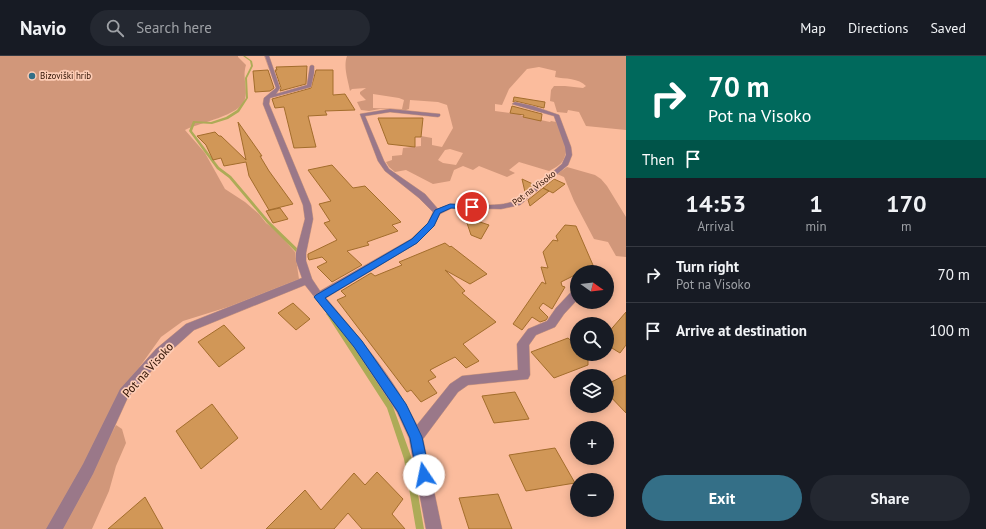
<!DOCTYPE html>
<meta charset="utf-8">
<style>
body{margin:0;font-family:"PT Sans",sans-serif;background:#242831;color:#f1f3f6;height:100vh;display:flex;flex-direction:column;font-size:15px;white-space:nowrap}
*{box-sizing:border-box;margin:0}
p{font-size:13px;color:#9ea1a6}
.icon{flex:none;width:22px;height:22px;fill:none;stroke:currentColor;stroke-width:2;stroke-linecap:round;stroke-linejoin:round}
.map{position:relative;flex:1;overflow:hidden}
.details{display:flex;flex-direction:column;background:#171b24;width:360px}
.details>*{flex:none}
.guide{background:#00695c;color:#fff;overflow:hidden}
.needle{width:26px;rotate:104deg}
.controls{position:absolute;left:570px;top:209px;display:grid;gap:8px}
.controls a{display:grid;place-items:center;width:44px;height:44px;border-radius:50%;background:#171b24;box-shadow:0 2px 10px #0003;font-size:20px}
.pin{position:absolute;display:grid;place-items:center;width:34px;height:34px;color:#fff;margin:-17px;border:2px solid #fff;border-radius:50%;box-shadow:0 1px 4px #0007}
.me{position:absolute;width:44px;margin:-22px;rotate:349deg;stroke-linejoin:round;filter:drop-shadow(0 0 3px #0008)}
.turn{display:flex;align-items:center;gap:14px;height:84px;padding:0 16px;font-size:18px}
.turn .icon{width:52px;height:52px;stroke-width:2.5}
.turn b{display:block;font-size:28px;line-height:34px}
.then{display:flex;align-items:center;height:38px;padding:0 16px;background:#0003;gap:8px;font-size:15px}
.eta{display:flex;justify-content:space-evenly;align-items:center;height:68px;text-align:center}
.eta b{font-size:24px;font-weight:700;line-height:28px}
.primary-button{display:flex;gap:8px;margin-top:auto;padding:8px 16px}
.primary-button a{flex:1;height:46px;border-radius:24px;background:#346f87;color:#fff;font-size:16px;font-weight:700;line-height:46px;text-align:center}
.primary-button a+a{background:#242831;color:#f1f3f6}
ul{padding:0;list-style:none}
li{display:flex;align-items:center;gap:12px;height:56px;padding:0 16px;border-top:1px solid #363941}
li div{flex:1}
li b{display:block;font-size:15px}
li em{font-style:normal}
header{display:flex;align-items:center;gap:24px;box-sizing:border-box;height:56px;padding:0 20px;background:#171b24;border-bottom:1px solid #363941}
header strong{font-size:19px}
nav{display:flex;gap:22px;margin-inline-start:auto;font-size:14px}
.search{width:280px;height:36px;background:#242831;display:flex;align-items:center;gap:10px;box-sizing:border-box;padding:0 14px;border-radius:22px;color:#9ea1a6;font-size:15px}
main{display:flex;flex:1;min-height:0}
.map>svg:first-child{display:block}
.green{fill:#d1977a;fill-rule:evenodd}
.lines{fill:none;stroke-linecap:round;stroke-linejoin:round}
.stream{fill:#adab57;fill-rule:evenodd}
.building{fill:#d19757;stroke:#a36d2c}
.minor-casing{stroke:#d29a7e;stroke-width:1}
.minor{fill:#9a7889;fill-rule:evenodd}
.route{fill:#1a73e8;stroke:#114b97}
.poi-dot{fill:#346f87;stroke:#fecdb6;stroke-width:1.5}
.labels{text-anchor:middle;stroke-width:3.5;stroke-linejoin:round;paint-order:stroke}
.far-poi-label{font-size:9px;fill:#301304;stroke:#fecdb6;text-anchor:start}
.far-street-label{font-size:9px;fill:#301304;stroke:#fecdb6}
.near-street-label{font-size:12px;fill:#301304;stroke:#fecdb6}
</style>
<header>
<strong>Navio</strong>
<div class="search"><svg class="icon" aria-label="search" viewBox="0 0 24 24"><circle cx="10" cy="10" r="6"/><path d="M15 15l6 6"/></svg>Search here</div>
<nav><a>Map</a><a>Directions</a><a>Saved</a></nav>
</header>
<main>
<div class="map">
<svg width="626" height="473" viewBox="0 0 626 473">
<rect width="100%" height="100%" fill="#fbbc9d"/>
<path class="green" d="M0,0H238V1L246,9C242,22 248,33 245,43C240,60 200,66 185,74L205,97L225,133L245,146L259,158L266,167L276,174L295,196L299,223L228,251L183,265L161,281L116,344L95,388L47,473H0Z
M347,0H626V74L586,70L579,56L568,54L567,57L557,56L554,46L550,45L551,34L554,30H565L583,32L586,30C579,22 565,23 555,21L556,15L539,11L527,13L509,33L502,49L495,48V55L519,58L522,60L550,66L551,65L556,66C560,77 571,95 562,106C559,110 553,113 549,115L519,106L509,114L515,117L507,121L479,110L473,114L463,110L454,114L450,125L433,128L406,114L395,116L389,111L386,106L392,104V100L402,99L403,92L421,90V80L432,82V89L442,91L453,72L447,49L438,46L410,44L409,53L406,54L380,53L369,55L361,54L357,46L366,44L360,38V36L366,32L352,33L350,35C348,24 343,11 347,0ZM373,38L399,42L404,44L402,53L373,52ZM450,93L463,97L456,109L443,107L438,104L445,94Z
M567,111L595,119L601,123L607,130L626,161V201L616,200L608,186L594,183L574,145L564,121L557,118Z
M116,369L122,373L126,387L116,410L109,435L92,473H62Z"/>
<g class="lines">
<path class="stream" d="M243,0H245L252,5L253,10L247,22L248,42L239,56L228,63L212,68L195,67L192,75L219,111L231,120L269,165L300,195V201L298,203L296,201V196L267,167L229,122L217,113L189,75L193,65L211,66L226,61L237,54L246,42L245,22L251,10L250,5Z
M329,256L331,257L392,348L412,403L424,473H416L404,403L387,352L327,259L326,258L327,257Z"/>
</g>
<path class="building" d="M307,10L306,28L280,35L281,32L275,14H277L276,11Z
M268,14L274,32L270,35L255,36L253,15Z
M316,14H333V39L345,38L355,54L325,55L327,59L308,60L316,91L294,92L284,51L275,52L272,43L311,32Z
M514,41L545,46L544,52L515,45L513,46Z
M512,50L542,58L541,65L523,61L524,59L510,57Z
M378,62H423L421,81H415V91L388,88Z
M238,66L262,100H260L269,115L293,148L269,154L249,120L246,106L224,110L221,102L213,104L206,89L197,80L215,76L219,80H221L246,104Z
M332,109L353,132L365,130L401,166L392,169L398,175L367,186L369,189L347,195L362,209L332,226L317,211L327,206L322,201L309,204L308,201V198L337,184L324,167L330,165L319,148L331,145L308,114Z
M522,123L535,129L525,136Z
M554,123L565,128L553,137L543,132Z
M543,132L549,135L530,150L528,144Z
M280,152L288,163L273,167L266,155Z
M465,161L489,169L481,183L471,179Z
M565,169L576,170L596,216H577V218L561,226L562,230L565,231L552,253L543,247L539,252L548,261L546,264L540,266L532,261L522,274L513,268L542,226L546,228L541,211L548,212L543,196L553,184L558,185L556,180Z
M445,187L450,191L451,190L487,218L470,228L445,214L465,235L462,237L496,266L463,288L479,305L466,312L455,301L430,314L436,321L428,325L437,337L421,346L411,334L407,336L337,244L346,240L341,235L371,217L375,220L402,209L399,206Z
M293,247L310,263L296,274L278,257Z
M626,256V289L620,297L607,289V278Z
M224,269L245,292L219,311L198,286Z
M568,282L577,290V298H585L588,302V309L554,322L531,296Z
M626,319V357L607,337V328Z
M515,336L529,363L494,367L482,340Z
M212,348L238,382L201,413L176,375Z
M555,392L575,427L526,435L509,399Z
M377,416L403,443L392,458L405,473H362L348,457L334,473H266L305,434L321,454L354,417L365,429Z
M498,438L512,473H469L459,442Z
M145,441L163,473H108Z"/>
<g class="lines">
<defs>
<path id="minor" d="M265,0H269L280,32L276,38L307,29L310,10L312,9L314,10V17L311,31L270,42L269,48L311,149L313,163L306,197V205L312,223L320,235L411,183L428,167L433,156L419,142L385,115L378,105L360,58L390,53L440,58V60L438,61L390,56L365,60L384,105L389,113L425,138L438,153C461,142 484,153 508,147C522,144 550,118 562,108L566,99L565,91L554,60L512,48L515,46L533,50L559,59L571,91L572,99L568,109L520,149L501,153L452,152L440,158L434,170L417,187L326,242C359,281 394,322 417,369L450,328L462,320L518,314L517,288L519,285L528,273L547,265L556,252L573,234L577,233V244L564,258L555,271L536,279L529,289L530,319L528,323L468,329L458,336L423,383L442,473H426L409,382L397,356L354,291L305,229L194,274L164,301L128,341L93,418L63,473H46L83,408L120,333L156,293L186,268L302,222L296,205V197L305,163L303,149L263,48L264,42L276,32Z"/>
</defs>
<use href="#minor" class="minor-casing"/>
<use href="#minor" class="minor"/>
</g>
<path class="route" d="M450,148L472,149L475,151L472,153L451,152L440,157L434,170L417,187L325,242L362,285L406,348L422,381L430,419L428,424L424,426L419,424L417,419L410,382L398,356L354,291L314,241L316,239L412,183L428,167L435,154Z"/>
<circle class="poi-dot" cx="32" cy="20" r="4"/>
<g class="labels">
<g class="far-poi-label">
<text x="40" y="23">Bizoviški hrib</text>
</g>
<g class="far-street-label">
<text transform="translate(534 132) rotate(-37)" y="3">Pot na Visoko</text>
</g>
<g class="near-street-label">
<text transform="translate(148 314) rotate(-48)" y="4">Pot na Visoko</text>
</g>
</g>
</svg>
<div class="controls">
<a><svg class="needle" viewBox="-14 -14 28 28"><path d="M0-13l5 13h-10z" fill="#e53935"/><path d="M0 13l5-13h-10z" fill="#9ea1a6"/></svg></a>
<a><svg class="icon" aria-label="search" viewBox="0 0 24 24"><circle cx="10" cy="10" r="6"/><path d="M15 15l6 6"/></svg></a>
<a><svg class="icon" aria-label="layers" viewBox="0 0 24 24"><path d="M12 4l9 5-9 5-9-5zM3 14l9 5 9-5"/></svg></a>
<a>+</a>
<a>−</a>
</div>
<div class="pin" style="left:472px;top:151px;background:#d93025"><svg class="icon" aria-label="arrive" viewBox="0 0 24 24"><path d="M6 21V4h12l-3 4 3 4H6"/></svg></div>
<svg class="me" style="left:424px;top:419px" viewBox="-20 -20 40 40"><circle r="19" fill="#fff"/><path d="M0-13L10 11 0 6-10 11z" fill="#1a73e8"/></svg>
</div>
<section class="details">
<div class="guide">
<div class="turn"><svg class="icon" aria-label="right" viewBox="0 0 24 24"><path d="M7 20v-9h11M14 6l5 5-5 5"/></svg><div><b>70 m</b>Pot na Visoko</div></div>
<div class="then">Then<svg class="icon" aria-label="arrive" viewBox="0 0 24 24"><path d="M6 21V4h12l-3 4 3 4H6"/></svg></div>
</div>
<div class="eta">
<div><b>14:53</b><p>Arrival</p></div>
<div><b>1</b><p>min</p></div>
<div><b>170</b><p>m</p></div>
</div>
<ul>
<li><svg class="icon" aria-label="right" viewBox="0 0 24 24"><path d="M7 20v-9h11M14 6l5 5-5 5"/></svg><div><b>Turn right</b><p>Pot na Visoko</p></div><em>70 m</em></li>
<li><svg class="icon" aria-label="arrive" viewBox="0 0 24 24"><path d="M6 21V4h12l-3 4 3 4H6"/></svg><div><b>Arrive at destination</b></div><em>100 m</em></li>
</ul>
<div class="primary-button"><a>Exit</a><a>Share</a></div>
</section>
</main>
